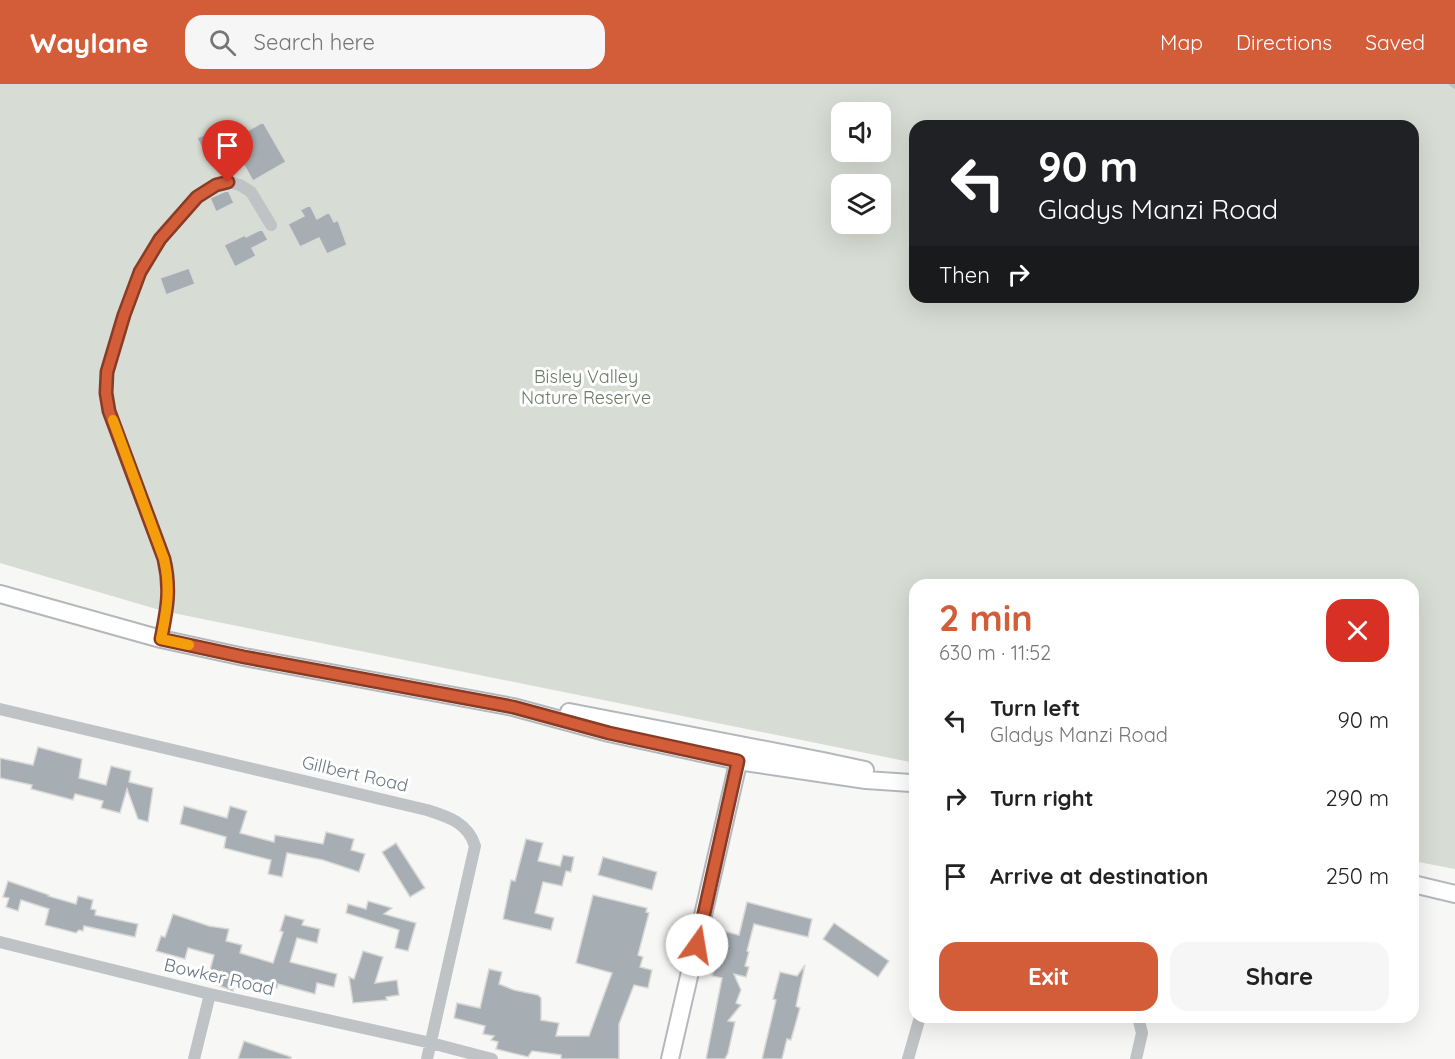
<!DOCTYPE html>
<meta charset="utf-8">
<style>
body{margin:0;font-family:Quicksand,sans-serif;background:#f6f6f6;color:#222;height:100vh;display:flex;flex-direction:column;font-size:22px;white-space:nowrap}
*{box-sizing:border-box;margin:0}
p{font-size:20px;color:#767676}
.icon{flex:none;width:33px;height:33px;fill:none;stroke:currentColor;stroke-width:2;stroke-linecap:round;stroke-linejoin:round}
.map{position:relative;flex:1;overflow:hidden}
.side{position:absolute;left:909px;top:495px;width:510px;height:444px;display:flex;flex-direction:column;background:#fff;border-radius:18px;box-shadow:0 6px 24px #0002}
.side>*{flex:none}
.hud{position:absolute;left:909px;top:36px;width:510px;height:183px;border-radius:18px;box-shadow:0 6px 24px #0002;background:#202124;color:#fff;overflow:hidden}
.buttons{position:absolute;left:831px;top:18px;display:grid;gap:12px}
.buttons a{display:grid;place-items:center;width:60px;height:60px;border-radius:12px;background:#fff;box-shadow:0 6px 24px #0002;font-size:30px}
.pin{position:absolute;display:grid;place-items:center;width:51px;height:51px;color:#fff;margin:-62px -26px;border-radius:50% 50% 50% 0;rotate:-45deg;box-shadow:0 0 6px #0007}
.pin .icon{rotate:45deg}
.me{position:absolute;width:66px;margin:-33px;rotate:13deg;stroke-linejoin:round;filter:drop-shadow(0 0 4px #0008)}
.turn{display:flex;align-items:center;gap:21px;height:126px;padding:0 30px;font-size:27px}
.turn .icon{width:78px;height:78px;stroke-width:2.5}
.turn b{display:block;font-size:42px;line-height:51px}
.then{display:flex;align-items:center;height:57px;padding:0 30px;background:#0003;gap:12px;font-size:22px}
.round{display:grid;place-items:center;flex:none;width:63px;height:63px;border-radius:18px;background:#f6f6f6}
.overview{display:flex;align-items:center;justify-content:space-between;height:102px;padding:0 30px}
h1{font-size:36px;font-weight:700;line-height:45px;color:#d35d39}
.primary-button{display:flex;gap:12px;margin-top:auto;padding:12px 30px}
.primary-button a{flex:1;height:69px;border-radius:18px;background:#d35d39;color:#fff;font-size:24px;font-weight:700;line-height:69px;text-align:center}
.primary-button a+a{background:#f6f6f6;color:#222}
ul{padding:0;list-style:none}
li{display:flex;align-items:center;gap:18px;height:78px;padding:0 30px}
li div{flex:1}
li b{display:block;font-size:22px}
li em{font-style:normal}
header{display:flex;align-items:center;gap:36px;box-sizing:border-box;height:84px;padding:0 30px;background:#d35d39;color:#fff}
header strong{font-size:28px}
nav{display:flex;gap:33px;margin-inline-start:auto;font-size:21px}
.search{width:420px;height:54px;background:#f6f6f6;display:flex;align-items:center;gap:15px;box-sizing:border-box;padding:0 21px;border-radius:18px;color:#767676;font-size:22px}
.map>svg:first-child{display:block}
.green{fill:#d7dcd4;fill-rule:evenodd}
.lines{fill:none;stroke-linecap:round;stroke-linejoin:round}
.stream{stroke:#b8c3c7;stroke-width:4}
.building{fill:#a7aeb3;stroke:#d9d9d7;stroke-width:1.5}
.secondary-casing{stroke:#b4b8bc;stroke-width:20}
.street{stroke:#bfc3c6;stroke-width:12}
.secondary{stroke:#fff;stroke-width:16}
.route-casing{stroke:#893c25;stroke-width:15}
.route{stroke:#d35d39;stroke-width:10}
.slow{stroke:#f59e0b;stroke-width:10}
.labels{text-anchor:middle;stroke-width:6;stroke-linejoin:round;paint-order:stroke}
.park-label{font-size:18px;fill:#6b7b67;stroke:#fff}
.street-label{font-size:18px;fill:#697783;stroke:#fff}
</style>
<header>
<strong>Waylane</strong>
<div class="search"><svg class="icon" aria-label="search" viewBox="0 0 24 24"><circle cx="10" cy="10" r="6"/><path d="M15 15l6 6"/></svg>Search here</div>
<nav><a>Map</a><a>Directions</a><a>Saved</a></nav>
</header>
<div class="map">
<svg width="1455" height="975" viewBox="0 0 1455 975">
<rect width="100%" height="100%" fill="#f7f7f5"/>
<path class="green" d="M0,0H1455V785L1413,777V501H915V679L163,527L0,479ZM842,28H880V68H842ZM915,42H1413V213H915ZM842,100H880V140H842Z"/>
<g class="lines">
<path class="stream" d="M1451,0L1455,3"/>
</g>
<path class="building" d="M263,38L286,78L253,97L238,71L212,84L197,54L212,47L219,63Z
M228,106L234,119L216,128L210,114Z
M310,121L317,135L329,128L334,138L338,136L347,161L327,170L319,154L300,163L288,140L304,132L300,126Z
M262,145L268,156L252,164L256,172L235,183L224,161L245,151L246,153Z
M189,184L195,200L166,211L160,194Z
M38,663L82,675L79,694L106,701L111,682L131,687L129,698L153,704L148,738L138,735L127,705L120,729L101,724L103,717L75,710L73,716L31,705L32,701L0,694V674L33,681Z
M184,722L227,734L230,722L247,727L240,749L274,758L275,751L323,760L326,748L354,755L351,766L365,770L359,788L323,776L287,769L282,793L268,790L271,776L224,764L226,753L180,740Z
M526,755L543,759L538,777L560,782L563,771L574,773L571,788L566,787L562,802L543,798L535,829L554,834L551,846L503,835L511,796L515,797Z
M396,759L425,804L410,813L382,768Z
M603,773L657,788L652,806L598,791Z
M8,797L49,811L48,812L76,820L78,812L93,816L91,825L96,826L95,831L138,840L135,853L84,842L83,847L79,846L76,849L45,841L49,825L21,816L18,827L6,823L9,814L3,813Z
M593,811L647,824L646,828L649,829L638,871L643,873L640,883L652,886L648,904L634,901L619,940V975H561V971L532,967L528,973L496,965L498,958L491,956L494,952L483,950L485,942L454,934L457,919L480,924L489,885L502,888L499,900L514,906L538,911L541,914V936L559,939L556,952H589L612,889L576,879Z
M368,817L392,824L384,830L416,839L408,867L395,864L399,846L346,829L348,820L366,825Z
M747,818L812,835L808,853L754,840L747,867L749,868L745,882L749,883L746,893L734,890L741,906L736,919L741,921L728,937L735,938L728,969L725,975H706L722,894L712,892L723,847L739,851Z
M173,830L209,842L229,845L226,857L242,861L240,869L273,879L283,848L280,847L285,831L304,836L302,841L320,845L317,859L297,854L290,878L337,890L334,903L317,899L315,910L278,900L277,904L235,892L233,907L217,901L222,888L210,886L214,871L188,864L185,875L156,867L161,852L165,853Z
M834,839L889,877L878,893L823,855Z
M363,867L383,873L375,899L397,896L399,911L386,913L387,916L353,919L349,893L354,895Z
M805,881L796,922L800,924L791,956L787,955L782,975H762L776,916L773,915L780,888L797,892Z
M244,957L291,973V975H238Z"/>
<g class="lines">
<defs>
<path id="secondary" d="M0,510L161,555L244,573L513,623L609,649L738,677L866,696L911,699
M569,628L823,677L865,686
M1413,800L1455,810
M670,975L741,666"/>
</defs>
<use href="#secondary" class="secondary-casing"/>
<path class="street" d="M161,555C167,527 170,503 164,475L109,327L106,309L107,289L124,230L140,188L160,155L203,108L216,101L228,98L240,101L251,108L271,141
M0,625L427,726C449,733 468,739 475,762L427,975
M0,858L210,910L431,959L492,975
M194,975L210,910
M908,975L920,933
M1136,975L1142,949L1138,933"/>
<use href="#secondary" class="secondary"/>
</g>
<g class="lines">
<defs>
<path id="route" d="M228,98L216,101L197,113L160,155L140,188L124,231L107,288L106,309L109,327L164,475C171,505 167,525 161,555L244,573L513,623L609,649L738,677L697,861"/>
</defs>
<use href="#route" class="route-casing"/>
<use href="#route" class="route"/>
<path class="slow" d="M113,336L164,475C171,505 167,525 161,555L189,561"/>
</g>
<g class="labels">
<g class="park-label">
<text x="586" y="299">Bisley Valley<tspan x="586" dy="21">Nature Reserve</tspan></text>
</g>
<g class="street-label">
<text transform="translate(355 690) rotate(13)" y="6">Gillbert Road</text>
<text transform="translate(219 893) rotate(13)" y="6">Bowker Road</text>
</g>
</g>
</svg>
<div class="buttons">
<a><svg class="icon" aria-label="sound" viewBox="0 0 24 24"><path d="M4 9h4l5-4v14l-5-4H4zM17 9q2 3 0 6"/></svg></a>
<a><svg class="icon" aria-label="layers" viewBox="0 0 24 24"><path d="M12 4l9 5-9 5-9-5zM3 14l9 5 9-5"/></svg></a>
</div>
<div class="pin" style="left:228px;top:98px;background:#d93025"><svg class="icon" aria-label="arrive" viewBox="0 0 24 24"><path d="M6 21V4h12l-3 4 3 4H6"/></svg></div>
<svg class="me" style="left:697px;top:861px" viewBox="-20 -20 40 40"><circle r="19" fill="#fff"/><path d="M0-13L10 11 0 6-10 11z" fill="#d35d39"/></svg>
<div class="hud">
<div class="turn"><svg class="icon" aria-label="left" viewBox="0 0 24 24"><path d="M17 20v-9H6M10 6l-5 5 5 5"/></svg><div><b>90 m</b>Gladys Manzi Road</div></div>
<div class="then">Then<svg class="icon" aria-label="right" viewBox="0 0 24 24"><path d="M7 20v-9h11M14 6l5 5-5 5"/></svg></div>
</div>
<section class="side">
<div class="overview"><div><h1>2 min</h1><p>630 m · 11:52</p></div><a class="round" style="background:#d93025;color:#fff"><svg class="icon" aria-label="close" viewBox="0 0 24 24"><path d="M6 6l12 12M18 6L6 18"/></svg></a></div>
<ul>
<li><svg class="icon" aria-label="left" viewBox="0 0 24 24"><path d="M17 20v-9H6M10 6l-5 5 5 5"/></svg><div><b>Turn left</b><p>Gladys Manzi Road</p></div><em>90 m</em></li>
<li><svg class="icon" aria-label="right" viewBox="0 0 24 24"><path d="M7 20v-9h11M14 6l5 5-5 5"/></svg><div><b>Turn right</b></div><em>290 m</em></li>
<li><svg class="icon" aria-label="arrive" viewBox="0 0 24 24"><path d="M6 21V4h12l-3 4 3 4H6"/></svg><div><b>Arrive at destination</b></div><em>250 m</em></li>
</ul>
<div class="primary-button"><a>Exit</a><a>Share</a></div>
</section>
</div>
